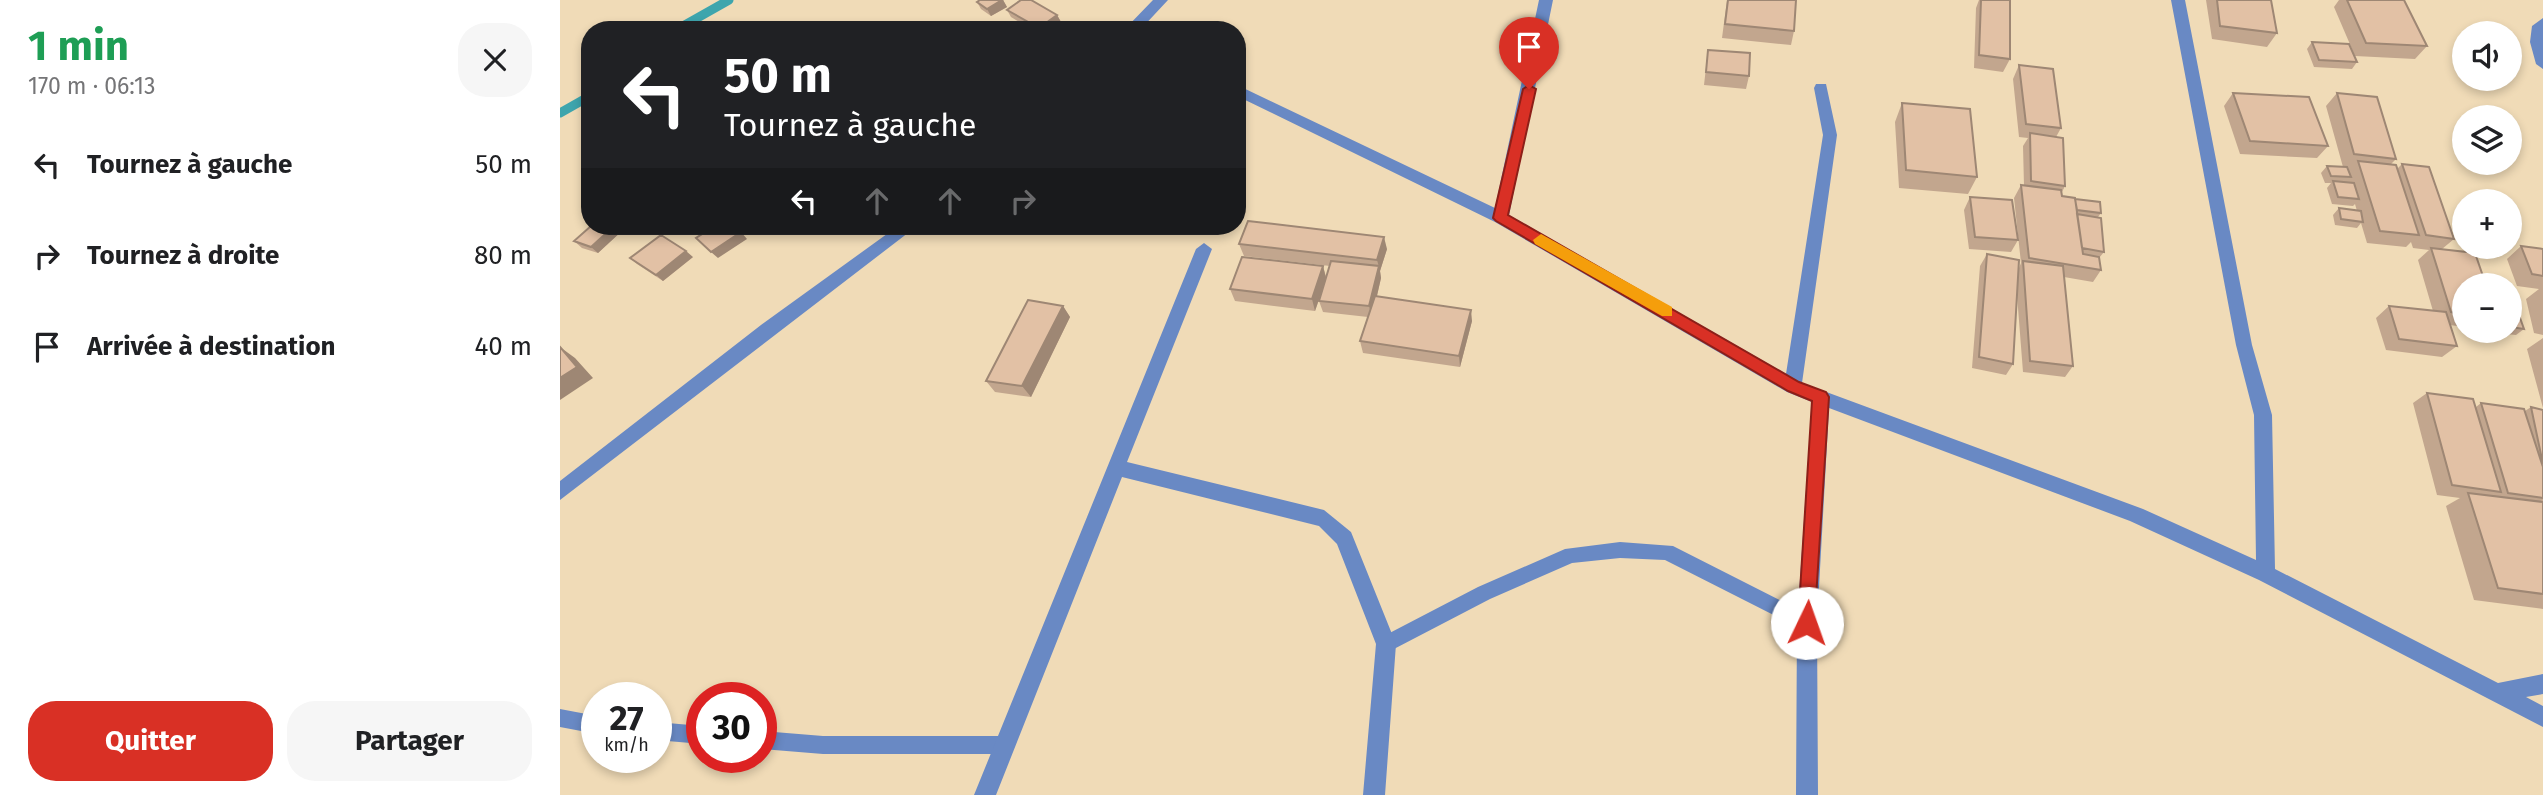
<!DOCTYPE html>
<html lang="fr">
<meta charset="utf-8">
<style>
body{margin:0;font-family:"Fira Sans",sans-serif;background:#f6f6f6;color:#202124;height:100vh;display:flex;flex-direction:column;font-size:26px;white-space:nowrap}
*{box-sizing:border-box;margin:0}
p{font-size:23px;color:#757577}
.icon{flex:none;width:38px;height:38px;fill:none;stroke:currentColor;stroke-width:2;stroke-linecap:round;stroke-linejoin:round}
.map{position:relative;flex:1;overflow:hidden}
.side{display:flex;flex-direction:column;background:#fff;width:560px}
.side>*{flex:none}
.top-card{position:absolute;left:21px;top:21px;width:665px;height:214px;border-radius:28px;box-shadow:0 4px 10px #0003;background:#202124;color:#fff;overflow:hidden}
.fabs{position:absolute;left:1892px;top:21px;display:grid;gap:14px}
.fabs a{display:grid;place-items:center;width:70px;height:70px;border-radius:50%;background:#fff;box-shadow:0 4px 10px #0003;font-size:35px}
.speed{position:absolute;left:21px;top:682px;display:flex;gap:14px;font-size:35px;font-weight:700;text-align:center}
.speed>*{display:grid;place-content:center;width:91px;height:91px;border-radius:50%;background:#fff;box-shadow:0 4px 10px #0003;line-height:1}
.speed small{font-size:18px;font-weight:400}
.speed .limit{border:10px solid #d22;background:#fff;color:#111}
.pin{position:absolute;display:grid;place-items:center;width:60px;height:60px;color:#fff;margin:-72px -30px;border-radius:50% 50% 50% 0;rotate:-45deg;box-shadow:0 0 7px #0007}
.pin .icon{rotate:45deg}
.me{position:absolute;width:77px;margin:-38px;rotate:3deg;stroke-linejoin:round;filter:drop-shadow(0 0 5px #0008)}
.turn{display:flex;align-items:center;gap:24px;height:147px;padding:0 28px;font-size:32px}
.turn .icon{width:91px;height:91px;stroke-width:2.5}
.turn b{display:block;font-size:49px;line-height:60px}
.lanes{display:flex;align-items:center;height:66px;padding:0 28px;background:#0003;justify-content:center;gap:35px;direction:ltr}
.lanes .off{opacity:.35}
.round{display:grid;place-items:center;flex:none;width:74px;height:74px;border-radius:28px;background:#f6f6f6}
.summary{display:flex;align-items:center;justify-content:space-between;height:119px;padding:0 28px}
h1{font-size:42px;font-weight:700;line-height:52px;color:#1e9e55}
.primary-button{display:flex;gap:14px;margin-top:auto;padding:14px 28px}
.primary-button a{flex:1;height:80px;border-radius:28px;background:#d93025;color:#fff;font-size:28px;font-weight:700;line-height:80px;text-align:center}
.primary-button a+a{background:#f6f6f6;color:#202124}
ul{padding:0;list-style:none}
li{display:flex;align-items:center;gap:21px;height:91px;padding:0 28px}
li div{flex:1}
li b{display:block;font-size:26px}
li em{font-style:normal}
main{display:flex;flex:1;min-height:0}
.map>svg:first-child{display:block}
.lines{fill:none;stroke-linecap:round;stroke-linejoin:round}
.stream{stroke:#3ea5ad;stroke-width:9}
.service{fill:#6989c4;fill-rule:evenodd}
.minor{fill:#6989c4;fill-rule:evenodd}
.wall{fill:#c2a68e}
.shaded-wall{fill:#9e8774}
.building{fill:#e2c1a5;stroke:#9e8774;stroke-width:2}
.route{fill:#d93025;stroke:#8d1f18;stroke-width:2}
.slow{fill:#f59e0b}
</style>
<main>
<section class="side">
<div class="summary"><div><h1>1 min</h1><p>170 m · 06:13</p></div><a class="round"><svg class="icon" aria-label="close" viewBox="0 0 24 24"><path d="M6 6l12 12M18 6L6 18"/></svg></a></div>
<ul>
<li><svg class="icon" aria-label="left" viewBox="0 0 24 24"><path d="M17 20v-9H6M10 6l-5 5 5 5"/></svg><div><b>Tournez à gauche</b></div><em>50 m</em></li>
<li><svg class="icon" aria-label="right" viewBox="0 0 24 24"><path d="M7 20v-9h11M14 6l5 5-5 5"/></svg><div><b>Tournez à droite</b></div><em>80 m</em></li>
<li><svg class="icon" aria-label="arrive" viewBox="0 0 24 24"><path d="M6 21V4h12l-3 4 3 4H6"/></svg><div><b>Arrivée à destination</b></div><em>40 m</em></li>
</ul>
<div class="primary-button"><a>Quitter</a><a>Partager</a></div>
</section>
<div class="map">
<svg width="1983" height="795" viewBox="0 0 1983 795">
<rect width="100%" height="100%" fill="#f0dbb7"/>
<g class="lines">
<path class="stream" d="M116,30L169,0
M0,113L30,96"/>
<path class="service" d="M1060,542L1113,546L1253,617L1256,623L1253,629L1247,632L1241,629L1105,560L1060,558L1012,563L930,599L832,650L826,653L820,650L817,644L820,638L918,587L1005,549Z
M0,709L37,716V734L0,727Z
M96,722L142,726V744L96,740Z
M201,731L263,736H445L452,738L454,745L452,752L445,754H263L201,749Z"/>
<path class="minor" d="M593,0H608L580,30H564Z
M979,0H993L949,215L1226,374L1263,135L1254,88L1256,84H1266L1277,135L1242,383L1583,509L1696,560L1694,415L1676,345L1611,0H1625L1692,345L1712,415L1715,569L1938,683L1983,674V694L1966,697L1983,706V727L1699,580L1570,521L1269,408L1257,623L1258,795H1236L1237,623L1252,402L1227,392L935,222L677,96V85L935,208Z
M1983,18V69L1976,64L1970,42L1972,26Z
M338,226H357L0,500V481L201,325Z
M644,243L652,249L567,462L764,510L791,532L836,644L825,795H803L816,644L777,544L759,526L562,477L436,795H414L636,249Z"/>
</g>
<path class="wall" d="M443,0L447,7L431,16L421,9L417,2Z
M1167,0H1236L1234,31L1231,45L1162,38Z
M1419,0H1450V59L1443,72L1414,68L1416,8Z
M1646,0H1711L1717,33L1707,47L1652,39Z
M1779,0H1844L1867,46L1855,59L1795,56L1774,7Z
M447,10L497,15L501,22L490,30H473L451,17Z
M1752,42L1797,62L1792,69L1754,67L1747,49Z
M1148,50L1189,76L1186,89L1144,85Z
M1459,65L1501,128L1496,137L1505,186L1502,192V196L1515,199L1541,213L1538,217L1544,252L1539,258L1541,270L1533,282L1504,277L1513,366L1505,377L1463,372L1457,295L1453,364L1446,375L1412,368L1420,266L1427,254L1459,268L1461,263L1454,198L1461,185L1464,186L1463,146L1468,138L1459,137L1453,79Z
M1673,93L1768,146L1757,158L1680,154L1664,106Z
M1777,93L1836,159L1830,165L1837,169L1842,164L1894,239L1882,249L1904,285V327L1890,325L1897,346L1882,357L1826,350L1816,318L1829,306L1873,311L1858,260L1869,250L1853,248L1851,242L1846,247L1807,243L1801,223L1797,228L1775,225L1773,215L1779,208L1797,211L1795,204L1793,206L1772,204L1767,188L1771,183H1765L1761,173L1767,166L1783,167L1766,106Z
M1342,103L1417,177L1408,194L1339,188L1335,122Z
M1410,197L1458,240L1451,252L1409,249L1404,210Z
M31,226H60L64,229L38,253L22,248L14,241Z
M679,244L827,249L820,271L821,278L817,296L912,321L900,367L803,353L800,341L808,317L763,312L759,301L763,289L755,311L675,301L670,289L763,266L766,277L770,266L684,256Z
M1961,246L1983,249V335L1974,333L1966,299L1979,289L1957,286L1947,259Z
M133,257L103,281L77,264L70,258Z
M503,306L510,317L471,397L435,392L426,381Z
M1950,317L1964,329L1956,335L1936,333L1935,331H1950Z
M1983,338V408L1967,349Z
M1867,393L1916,407L1921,403L1965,411L1971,407L1983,410V609L1914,600L1886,506L1900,498L1877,495L1853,403Z"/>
<path class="shaded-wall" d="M443,0L447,7L431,16L427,9Z
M497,15L501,22L490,30H480L479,28Z
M677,110L680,119L677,123Z
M54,226H60L64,229L38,253L31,247Z
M181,232L187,239L158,258L151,252Z
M824,237L827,249L820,271L821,278L812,317L809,306L819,267L817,260Z
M126,251L133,257L103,281L96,275Z
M763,266L766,278L755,311L752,299Z
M503,306L510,317L471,397L462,386Z
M911,310L912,321L900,367L899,356Z
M0,347L15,358L33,378L0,400Z"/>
<path class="building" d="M420,0H442L427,9L417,2Z
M461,0H471L497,15L479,28L447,10Z
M1168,0H1236L1234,31L1165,24Z
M1421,0H1450V59L1419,55Z
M1657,0H1711L1717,33L1660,26Z
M1787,0H1844L1867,46L1806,43Z
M1752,42L1789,44L1797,62L1759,60Z
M1148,50L1190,53L1189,76L1146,72Z
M1459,65L1493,69L1501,128L1466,124Z
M1673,93L1749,97L1768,146L1690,141Z
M1777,93L1817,97L1836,159L1794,154Z
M1342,103L1410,109L1417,177L1346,170Z
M1470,133L1503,138L1505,186L1471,181Z
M1798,161L1836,165L1859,235L1820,231Z
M1842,164L1869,167L1894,239L1866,235Z
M1767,166L1787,167L1791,177L1771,176Z
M1773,181L1794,183L1799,199L1778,197Z
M1461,185L1501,190L1502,196L1515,198L1523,254L1539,257L1541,270L1469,258Z
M1410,197L1452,200L1458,240L1415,237Z
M1515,199L1540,202L1541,213L1517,210Z
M1779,208L1801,211L1803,222L1781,219Z
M1517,214L1541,218L1544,252L1522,248Z
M688,221L824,237L817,260L679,244Z
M31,226H54L31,247L14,241Z
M155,226H173L181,232L151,252L136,238Z
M101,235L126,251L96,275L70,258Z
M1961,246L1983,249V276L1972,274Z
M1871,248L1915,253L1926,285H1904V314L1891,312Z
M1427,254L1459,260L1453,364L1419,357Z
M682,257L763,266L752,299L670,289Z
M771,261L819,266L809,306L759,301Z
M1463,261L1503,266L1513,366L1470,361Z
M815,296L911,310L899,356L800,341Z
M468,300L503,306L462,386L426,381Z
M1829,306L1886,312L1897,346L1839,339Z
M1950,317L1960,318L1964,329L1950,327Z
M0,347L17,367L0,378Z
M1867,393L1913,399L1941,492L1892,485Z
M1921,403L1964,409L1983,467V498L1948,493Z
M1971,407L1983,410V464Z
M1908,493L1983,502V594L1938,588Z"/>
<path class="route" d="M969,85L976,89L948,215L1239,382L1266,392L1269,397L1254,629L1247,632L1241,629L1238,623L1252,401L1228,391L936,221L933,218L963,89Z"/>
<path class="slow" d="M981,234L1112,307V316H1102L975,244L973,240Z"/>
</svg>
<div class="fabs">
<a><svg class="icon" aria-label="sound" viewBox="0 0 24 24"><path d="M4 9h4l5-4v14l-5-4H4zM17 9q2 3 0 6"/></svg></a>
<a><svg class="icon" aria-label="layers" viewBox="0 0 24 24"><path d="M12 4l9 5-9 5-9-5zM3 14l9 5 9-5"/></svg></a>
<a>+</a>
<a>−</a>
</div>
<div class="speed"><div>27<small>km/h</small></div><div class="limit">30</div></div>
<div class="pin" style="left:969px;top:89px;background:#d93025"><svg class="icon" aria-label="arrive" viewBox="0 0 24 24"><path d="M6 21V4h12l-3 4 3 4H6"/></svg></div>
<svg class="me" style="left:1247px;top:623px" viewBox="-20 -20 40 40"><circle r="19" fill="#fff"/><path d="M0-13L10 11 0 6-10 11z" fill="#d93025"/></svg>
<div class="top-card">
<div class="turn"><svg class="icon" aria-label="left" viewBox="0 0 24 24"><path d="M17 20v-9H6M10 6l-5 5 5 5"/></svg><div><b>50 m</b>Tournez à gauche</div></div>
<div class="lanes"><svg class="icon" aria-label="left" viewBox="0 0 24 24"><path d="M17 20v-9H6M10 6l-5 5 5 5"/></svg><svg class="icon off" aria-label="ahead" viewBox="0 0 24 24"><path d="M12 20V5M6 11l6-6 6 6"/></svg><svg class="icon off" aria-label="ahead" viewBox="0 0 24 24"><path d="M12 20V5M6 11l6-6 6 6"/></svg><svg class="icon off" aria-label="right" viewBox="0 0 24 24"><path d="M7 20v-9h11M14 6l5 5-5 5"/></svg></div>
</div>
</div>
</main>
